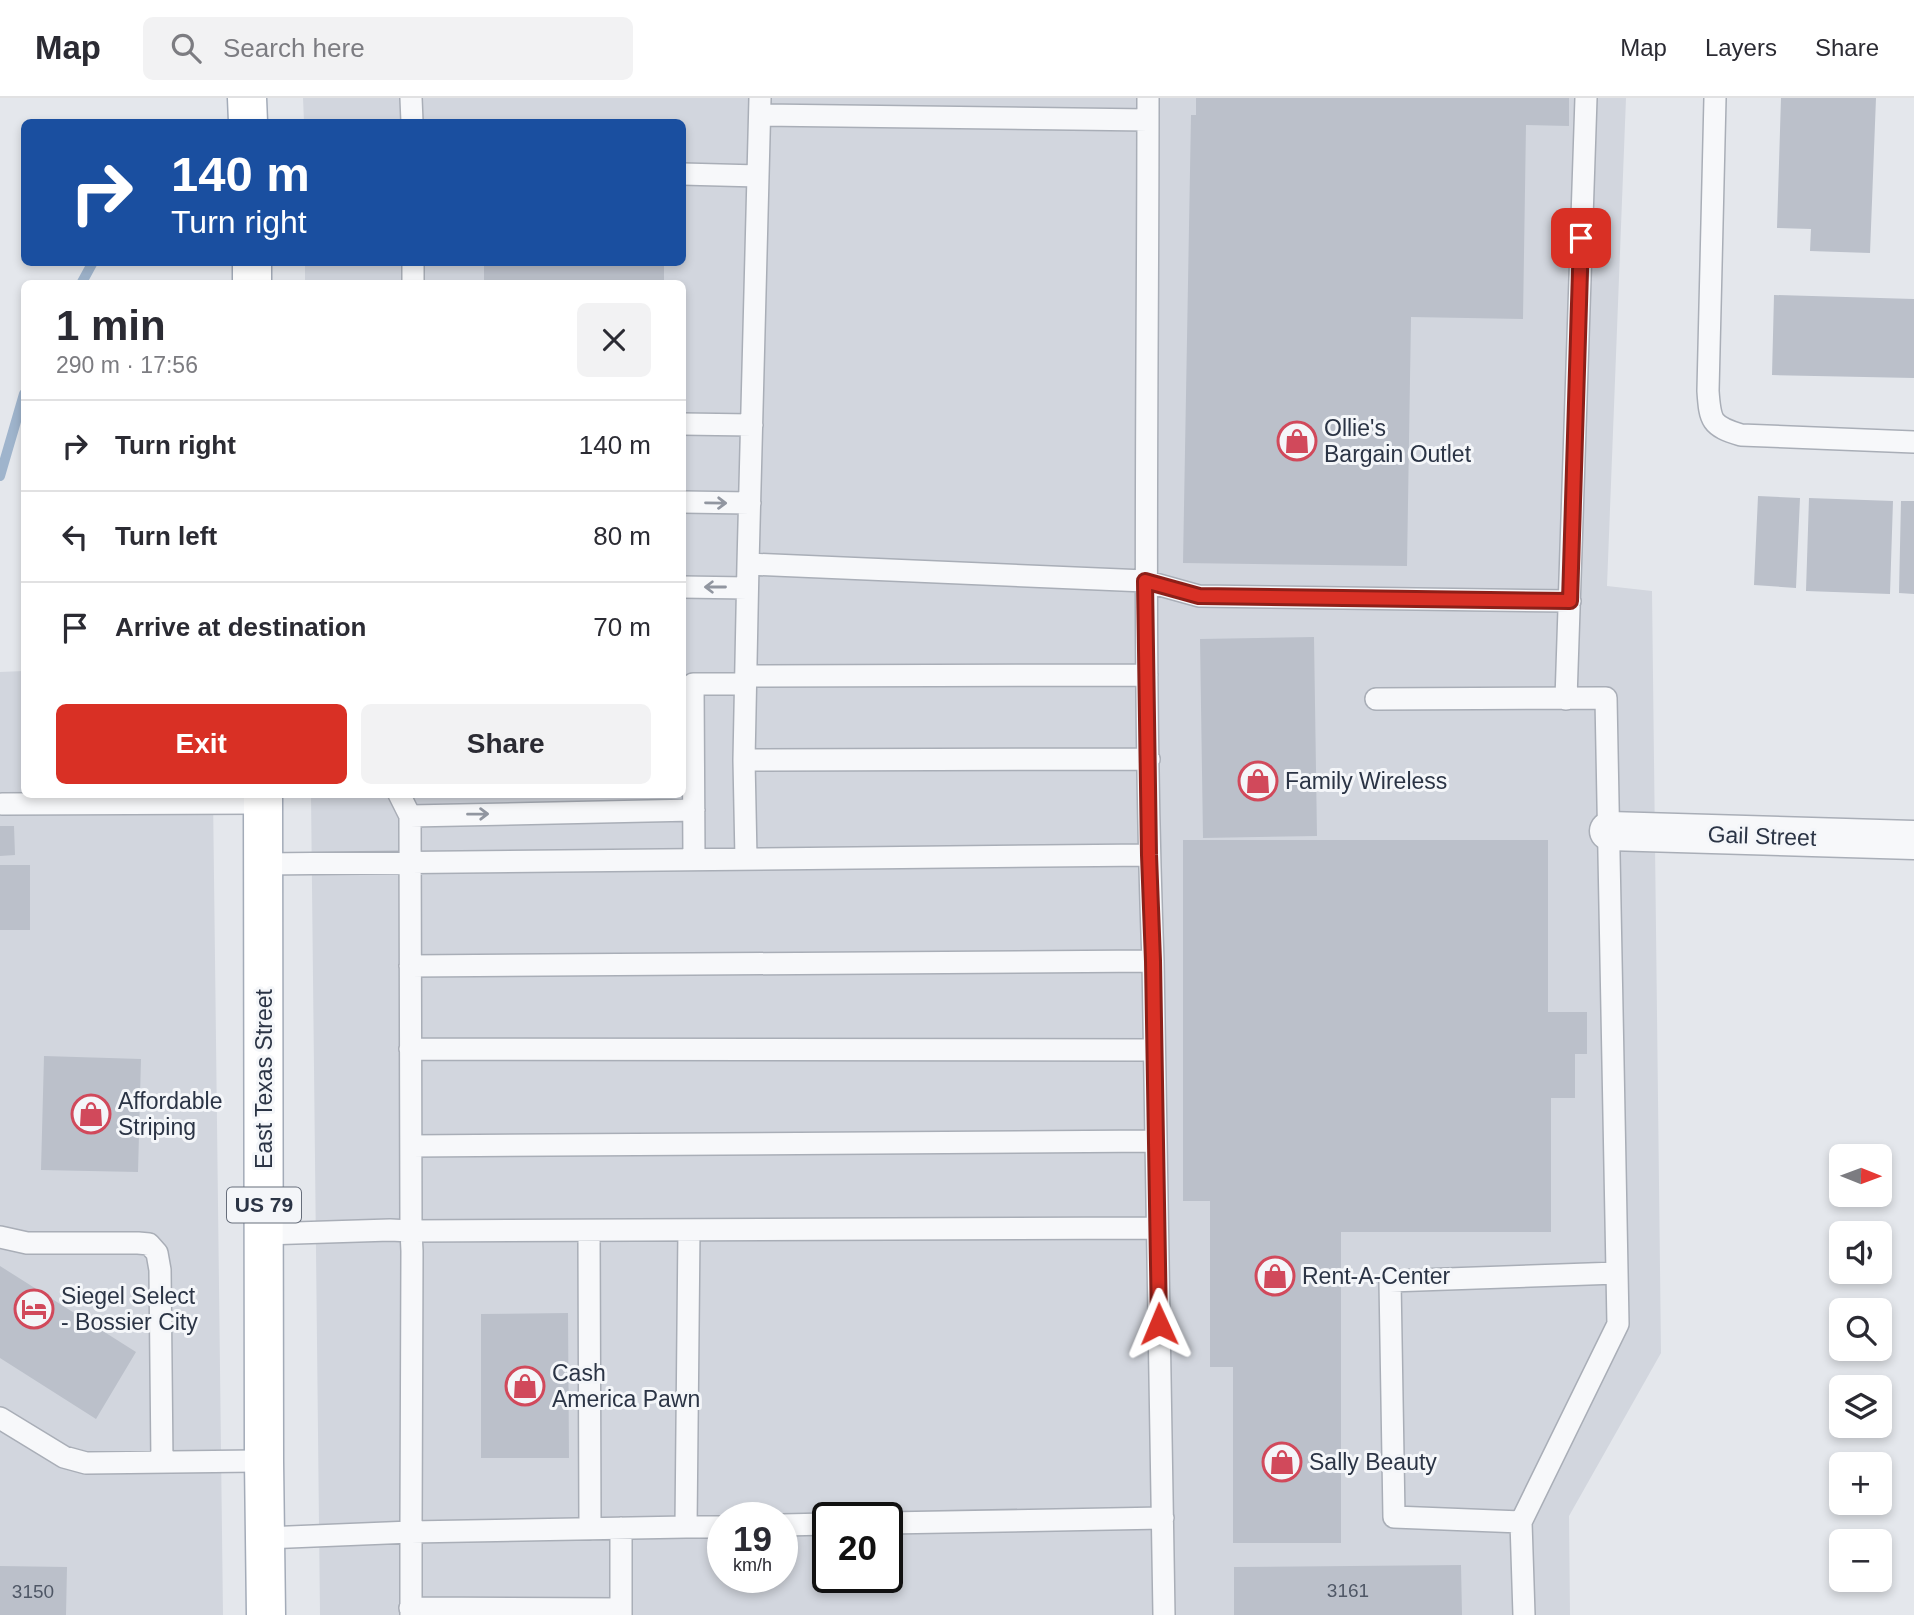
<!DOCTYPE html>
<meta charset="utf-8">
<style>
body{margin:0;font-family:Arial,sans-serif;background:#f2f2f3;color:#2b2b33;height:100vh;display:flex;flex-direction:column;font-size:26px;white-space:nowrap}
*{box-sizing:border-box;margin:0}
p{font-size:23px;color:#7c7c81}
.icon{flex:none;width:38px;height:38px;fill:none;stroke:currentColor;stroke-width:2;stroke-linecap:round;stroke-linejoin:round}
.map{position:relative;flex:1;overflow:hidden}
.side{position:absolute;left:21px;top:182px;width:665px;height:518px;display:flex;flex-direction:column;background:#fff;border-radius:10px;box-shadow:0 4px 10px #0003}
.side>*{flex:none}
.banner{position:absolute;left:21px;top:21px;width:665px;height:147px;border-radius:10px;box-shadow:0 4px 10px #0003;background:#1a4fa0;color:#fff;overflow:hidden}
.needle{width:46px;rotate:91deg}
.fabs{position:absolute;left:1829px;top:1046px;display:grid;gap:14px}
.fabs a{display:grid;place-items:center;width:63px;height:63px;border-radius:10px;background:#fff;box-shadow:0 4px 10px #0003;font-size:35px}
.speed{position:absolute;left:707px;top:1404px;display:flex;gap:14px;font-size:35px;font-weight:700;text-align:center}
.speed>*{display:grid;place-content:center;width:91px;height:91px;border-radius:50%;background:#fff;box-shadow:0 4px 10px #0003;line-height:1}
.speed small{font-size:18px;font-weight:400}
.speed .limit{border:4px solid #111;border-radius:10px;background:#fff;color:#111}
.pin{position:absolute;display:grid;place-items:center;width:60px;height:60px;color:#fff;margin:-30px;border-radius:14px;box-shadow:0 4px 10px #0006}
.me{position:absolute;width:77px;margin:-38px;rotate:359deg;stroke-linejoin:round;filter:drop-shadow(0 0 5px #0008)}
.turn{display:flex;align-items:center;gap:24px;height:147px;padding:0 35px;font-size:32px}
.turn .icon{width:91px;height:91px;stroke-width:2.5}
.turn b{display:block;font-size:49px;line-height:60px}
.round{display:grid;place-items:center;flex:none;width:74px;height:74px;border-radius:10px;background:#f2f2f3}
.headline{display:flex;align-items:center;justify-content:space-between;height:119px;padding:0 35px}
h1{font-size:42px;font-weight:700;line-height:52px}
.button{display:flex;gap:14px;margin-top:auto;padding:14px 35px}
.button a{flex:1;height:80px;border-radius:10px;background:#d93025;color:#fff;font-size:28px;font-weight:700;line-height:80px;text-align:center}
.button a+a{background:#f2f2f3;color:#2b2b33}
ul{padding:0;list-style:none}
li{display:flex;align-items:center;gap:21px;height:91px;padding:0 35px;border-top:2px solid #e1e1e2}
li div{flex:1}
li b{display:block;font-size:26px}
li em{font-style:normal}
header{display:flex;align-items:center;gap:42px;box-sizing:border-box;height:98px;padding:0 35px;background:#fff;border-bottom:2px solid #e1e1e2}
header strong{font-size:33px}
nav{display:flex;gap:38px;margin-inline-start:auto;font-size:24px}
.search{width:490px;height:63px;background:#f2f2f3;display:flex;align-items:center;gap:18px;box-sizing:border-box;padding:0 24px;border-radius:10px;color:#7c7c81;font-size:26px}
.map>svg:first-child{display:block}
.built{fill:#d2d6de;fill-rule:evenodd}
.lines{fill:none;stroke-linecap:round;stroke-linejoin:round}
.stream{stroke:#9fb4cc;stroke-width:10}
.building{fill:#bbc0ca}
.lane-casing{stroke:#a9aeb7;stroke-width:24}
.street-casing{stroke:#a9aeb7;stroke-width:41}
.primary-casing{stroke:#a3abb8;stroke-width:41}
.lane{stroke:#f7f8fa;stroke-width:21}
.street{stroke:#f7f8fa;stroke-width:38}
.primary{stroke:#fff;stroke-width:38}
.oneway{stroke:#9196a0}
.route-casing{stroke:#8d1f18;stroke-width:18}
.route{stroke:#d93025;stroke-width:12}
.labels{text-anchor:middle;stroke-width:6;stroke-linejoin:round;paint-order:stroke}
.number-label{font-size:19px;fill:#4f5766}
.shield{fill:#f4f6f9;stroke:#676e7b;stroke-width:2}
.shield-label{font-size:21px;font-weight:bold;fill:#2b3445}
.poi-label{font-size:23px;fill:#2b3445;stroke:#f4f6f9;text-anchor:start}
.street-label{font-size:23px;fill:#2b3445;stroke:#f4f6f9}
</style>
<header>
<strong>Map</strong>
<div class="search"><svg class="icon" aria-label="search" viewBox="0 0 24 24"><circle cx="10" cy="10" r="6"/><path d="M15 15l6 6"/></svg>Search here</div>
<nav><a>Map</a><a>Layers</a><a>Share</a></nav>
</header>
<div class="map">
<svg width="1914" height="1517" viewBox="0 0 1914 1517">
<rect width="100%" height="100%" fill="#e4e7ec"/>
<path class="built" d="M303,0H1626L1607,488L1652,493L1661,1255L1569,1418L1570,1517H320L311,697L682,696V186L305,185V165L682,164V24H304ZM723,1419H782V1479H723ZM828,1419H887V1479H828Z
M24,573V696L213,697L223,1517H0V574Z"/>
<g class="lines">
<path class="stream" d="M81,186L93,164
M0,378L24,296"/>
</g>
<path class="building" d="M1196,0H1569V28L1526,27L1523,221L1411,219L1407,468L1183,465L1191,17H1196Z
M1781,0H1876L1870,155L1810,153L1811,131L1777,130Z
M484,164H664V186H484Z
M1774,197L1914,201V280L1772,277Z
M1758,398L1800,400L1796,490L1754,487Z
M1809,400L1893,403L1890,496L1806,493Z
M1901,403H1914V496L1899,495Z
M1314,539L1317,738L1203,740L1200,541Z
M0,728H14L15,757L0,758Z
M1183,742H1548V914H1587V956H1575V1000H1551V1134H1341V1445H1233V1269H1210V1103H1183Z
M0,767H30V832H0Z
M44,958L141,961L138,1074L41,1072Z
M0,1168L136,1254L96,1321L0,1260Z
M568,1215L569,1360H481V1216Z
M1461,1467L1462,1517H1234V1469Z
M0,1468L67,1469L66,1517H0Z"/>
<g class="lines">
<defs>
<path id="lane" d="M411,0L412,24
M760,0L748,466L1145,483L1199,498L1570,503
M1148,0C1148,288 1142,575 1153,863L1164,1517
M1715,0L1708,293C1710,323 1711,328 1741,337L1914,344
M760,17L1148,22
M682,76L758,78
M413,186V164
M682,326L752,327
M682,404L750,405
M682,489L747,490
M746,578L1147,577
M1376,601L1606,600L1618,1226L1521,1424L1524,1517
M1566,601L1586,0
M744,662L1149,661
M399,696L410,718L411,1133L1157,1130
M2,706L263,705
M410,718L694,712
M746,760L744,662L748,466
M694,761L693,586H746
M263,766L1149,757
M410,868L1153,863
M410,951L1154,952
M411,1048L1156,1043
M589,1133L590,1431
M264,1136L390,1132L411,1133L412,1153L411,1434L265,1440
M0,1139L27,1145H138L149,1146L157,1155L160,1172L162,1364
M0,1320L64,1359L86,1365L264,1363
M1521,1424L1394,1419L1390,1183L1617,1175
M887,1425L1163,1420
M782,1427L828,1426
M686,1429H723
M621,1430V1517
M410,1510L621,1511
M411,1517V1434L686,1429L689,1132"/>
<path id="street" d="M1609,733L1914,742"/>
<path id="primary" d="M247,0L248,24
M252,164V186
M263,696L264,1363L266,1517"/>
</defs>
<use href="#lane" class="lane-casing"/>
<use href="#street" class="street-casing"/>
<use href="#primary" class="primary-casing"/>
<use href="#lane" class="lane"/>
<use href="#street" class="street"/>
<use href="#primary" class="primary"/>
</g>
<defs><path id="oneway-shaft" d="M-6 0H5M1.5-3L5.5 0L1.5 3" fill="none" stroke-width="1.6" stroke-linecap="round" stroke-linejoin="round" transform="scale(1.75)"/></defs>
<g class="oneway">
<use href="#oneway-shaft" transform="translate(716 405) rotate(1)"/>
<use href="#oneway-shaft" transform="translate(715 489) rotate(-180)"/>
<use href="#oneway-shaft" transform="translate(478 716) rotate(-1)"/>
</g>
<g class="lines">
<defs>
<path id="route" d="M1159,1226L1153,863L1149,757L1145,483L1199,498L1570,503L1581,140"/>
</defs>
<use href="#route" class="route-casing"/>
<use href="#route" class="route"/>
</g>
<defs>
<symbol id="shop-ring" viewBox="-11 -11 22 22"><circle r="9.5" fill="#f4f6f9" stroke="#d1495b" stroke-width="1.5"/><path d="M-5-2.5h2.3a2.7 3.5 0 0 1 5.4 0H5L5.5 6h-11ZM-1.5-2.5h3a1.5 2.3 0 0 0-3 0Z" fill="#d1495b"/></symbol>
<symbol id="hotel-ring" viewBox="-11 -11 22 22"><circle r="9.5" fill="#f4f6f9" stroke="#d1495b" stroke-width="1.5"/><path d="M-6-4.5h1.5V1H6V5H4.5V3h-9V5H-6ZM-4 0a1.8 1.8 0 1 1 3.6 0ZM.5 0V-2.5h3Q6-2.5 6 0Z" fill="#d1495b"/></symbol>
</defs>
<g fill-rule="evenodd">
<use href="#shop-ring" x="1275" y="321" width="44" height="44"/>
<use href="#shop-ring" x="1236" y="661" width="44" height="44"/>
<use href="#shop-ring" x="69" y="994" width="44" height="44"/>
<use href="#shop-ring" x="1253" y="1156" width="44" height="44"/>
<use href="#hotel-ring" x="12" y="1189" width="44" height="44"/>
<use href="#shop-ring" x="503" y="1266" width="44" height="44"/>
<use href="#shop-ring" x="1260" y="1342" width="44" height="44"/>
</g>
<g class="labels">
<g class="number-label">
<text x="1348" y="1499">3161</text>
<text x="33" y="1500">3150</text>
</g>
<rect class="shield" x="227" y="1089.5" width="74" height="35" rx="5"/>
<g class="shield-label">
<text x="264" y="1114">US 79</text>
</g>
<g class="poi-label">
<text x="1324" y="338">Ollie's<tspan x="1324" dy="26">Bargain Outlet</tspan></text>
<text x="1285" y="691">Family Wireless</text>
<text x="118" y="1011">Affordable<tspan x="118" dy="26">Striping</tspan></text>
<text x="1302" y="1186">Rent-A-Center</text>
<text x="61" y="1206">Siegel Select<tspan x="61" dy="26">- Bossier City</tspan></text>
<text x="552" y="1283">Cash<tspan x="552" dy="26">America Pawn</tspan></text>
<text x="1309" y="1372">Sally Beauty</text>
</g>
<g class="street-label">
<text transform="translate(1762 738) rotate(2)" y="8">Gail Street</text>
<text transform="translate(264 981) rotate(-90)" y="8">East Texas Street</text>
</g>
</g>
</svg>
<div class="fabs">
<a><svg class="needle" viewBox="-14 -14 28 28"><path d="M0-13l5 13h-10z" fill="#e53935"/><path d="M0 13l5-13h-10z" fill="#7c7c81"/></svg></a>
<a><svg class="icon" aria-label="sound" viewBox="0 0 24 24"><path d="M4 9h4l5-4v14l-5-4H4zM17 9q2 3 0 6"/></svg></a>
<a><svg class="icon" aria-label="search" viewBox="0 0 24 24"><circle cx="10" cy="10" r="6"/><path d="M15 15l6 6"/></svg></a>
<a><svg class="icon" aria-label="layers" viewBox="0 0 24 24"><path d="M12 4l9 5-9 5-9-5zM3 14l9 5 9-5"/></svg></a>
<a>+</a>
<a>−</a>
</div>
<div class="speed"><div>19<small>km/h</small></div><div class="limit">20</div></div>
<div class="pin" style="left:1581px;top:140px;background:#d93025"><svg class="icon" aria-label="arrive" viewBox="0 0 24 24"><path d="M6 21V4h12l-3 4 3 4H6"/></svg></div>
<svg class="me" style="left:1159px;top:1226px" viewBox="-20 -20 40 40"><path d="M0-17L14 15 0 8-14 15z" fill="#d93025" stroke="#fff" stroke-width="4"/></svg>
<div class="banner">
<div class="turn"><svg class="icon" aria-label="right" viewBox="0 0 24 24"><path d="M7 20v-9h11M14 6l5 5-5 5"/></svg><div><b>140 m</b>Turn right</div></div>
</div>
<section class="side">
<div class="headline"><div><h1>1 min</h1><p>290 m · 17:56</p></div><a class="round"><svg class="icon" aria-label="close" viewBox="0 0 24 24"><path d="M6 6l12 12M18 6L6 18"/></svg></a></div>
<ul>
<li><svg class="icon" aria-label="right" viewBox="0 0 24 24"><path d="M7 20v-9h11M14 6l5 5-5 5"/></svg><div><b>Turn right</b></div><em>140 m</em></li>
<li><svg class="icon" aria-label="left" viewBox="0 0 24 24"><path d="M17 20v-9H6M10 6l-5 5 5 5"/></svg><div><b>Turn left</b></div><em>80 m</em></li>
<li><svg class="icon" aria-label="arrive" viewBox="0 0 24 24"><path d="M6 21V4h12l-3 4 3 4H6"/></svg><div><b>Arrive at destination</b></div><em>70 m</em></li>
</ul>
<div class="button"><a>Exit</a><a>Share</a></div>
</section>
</div>
